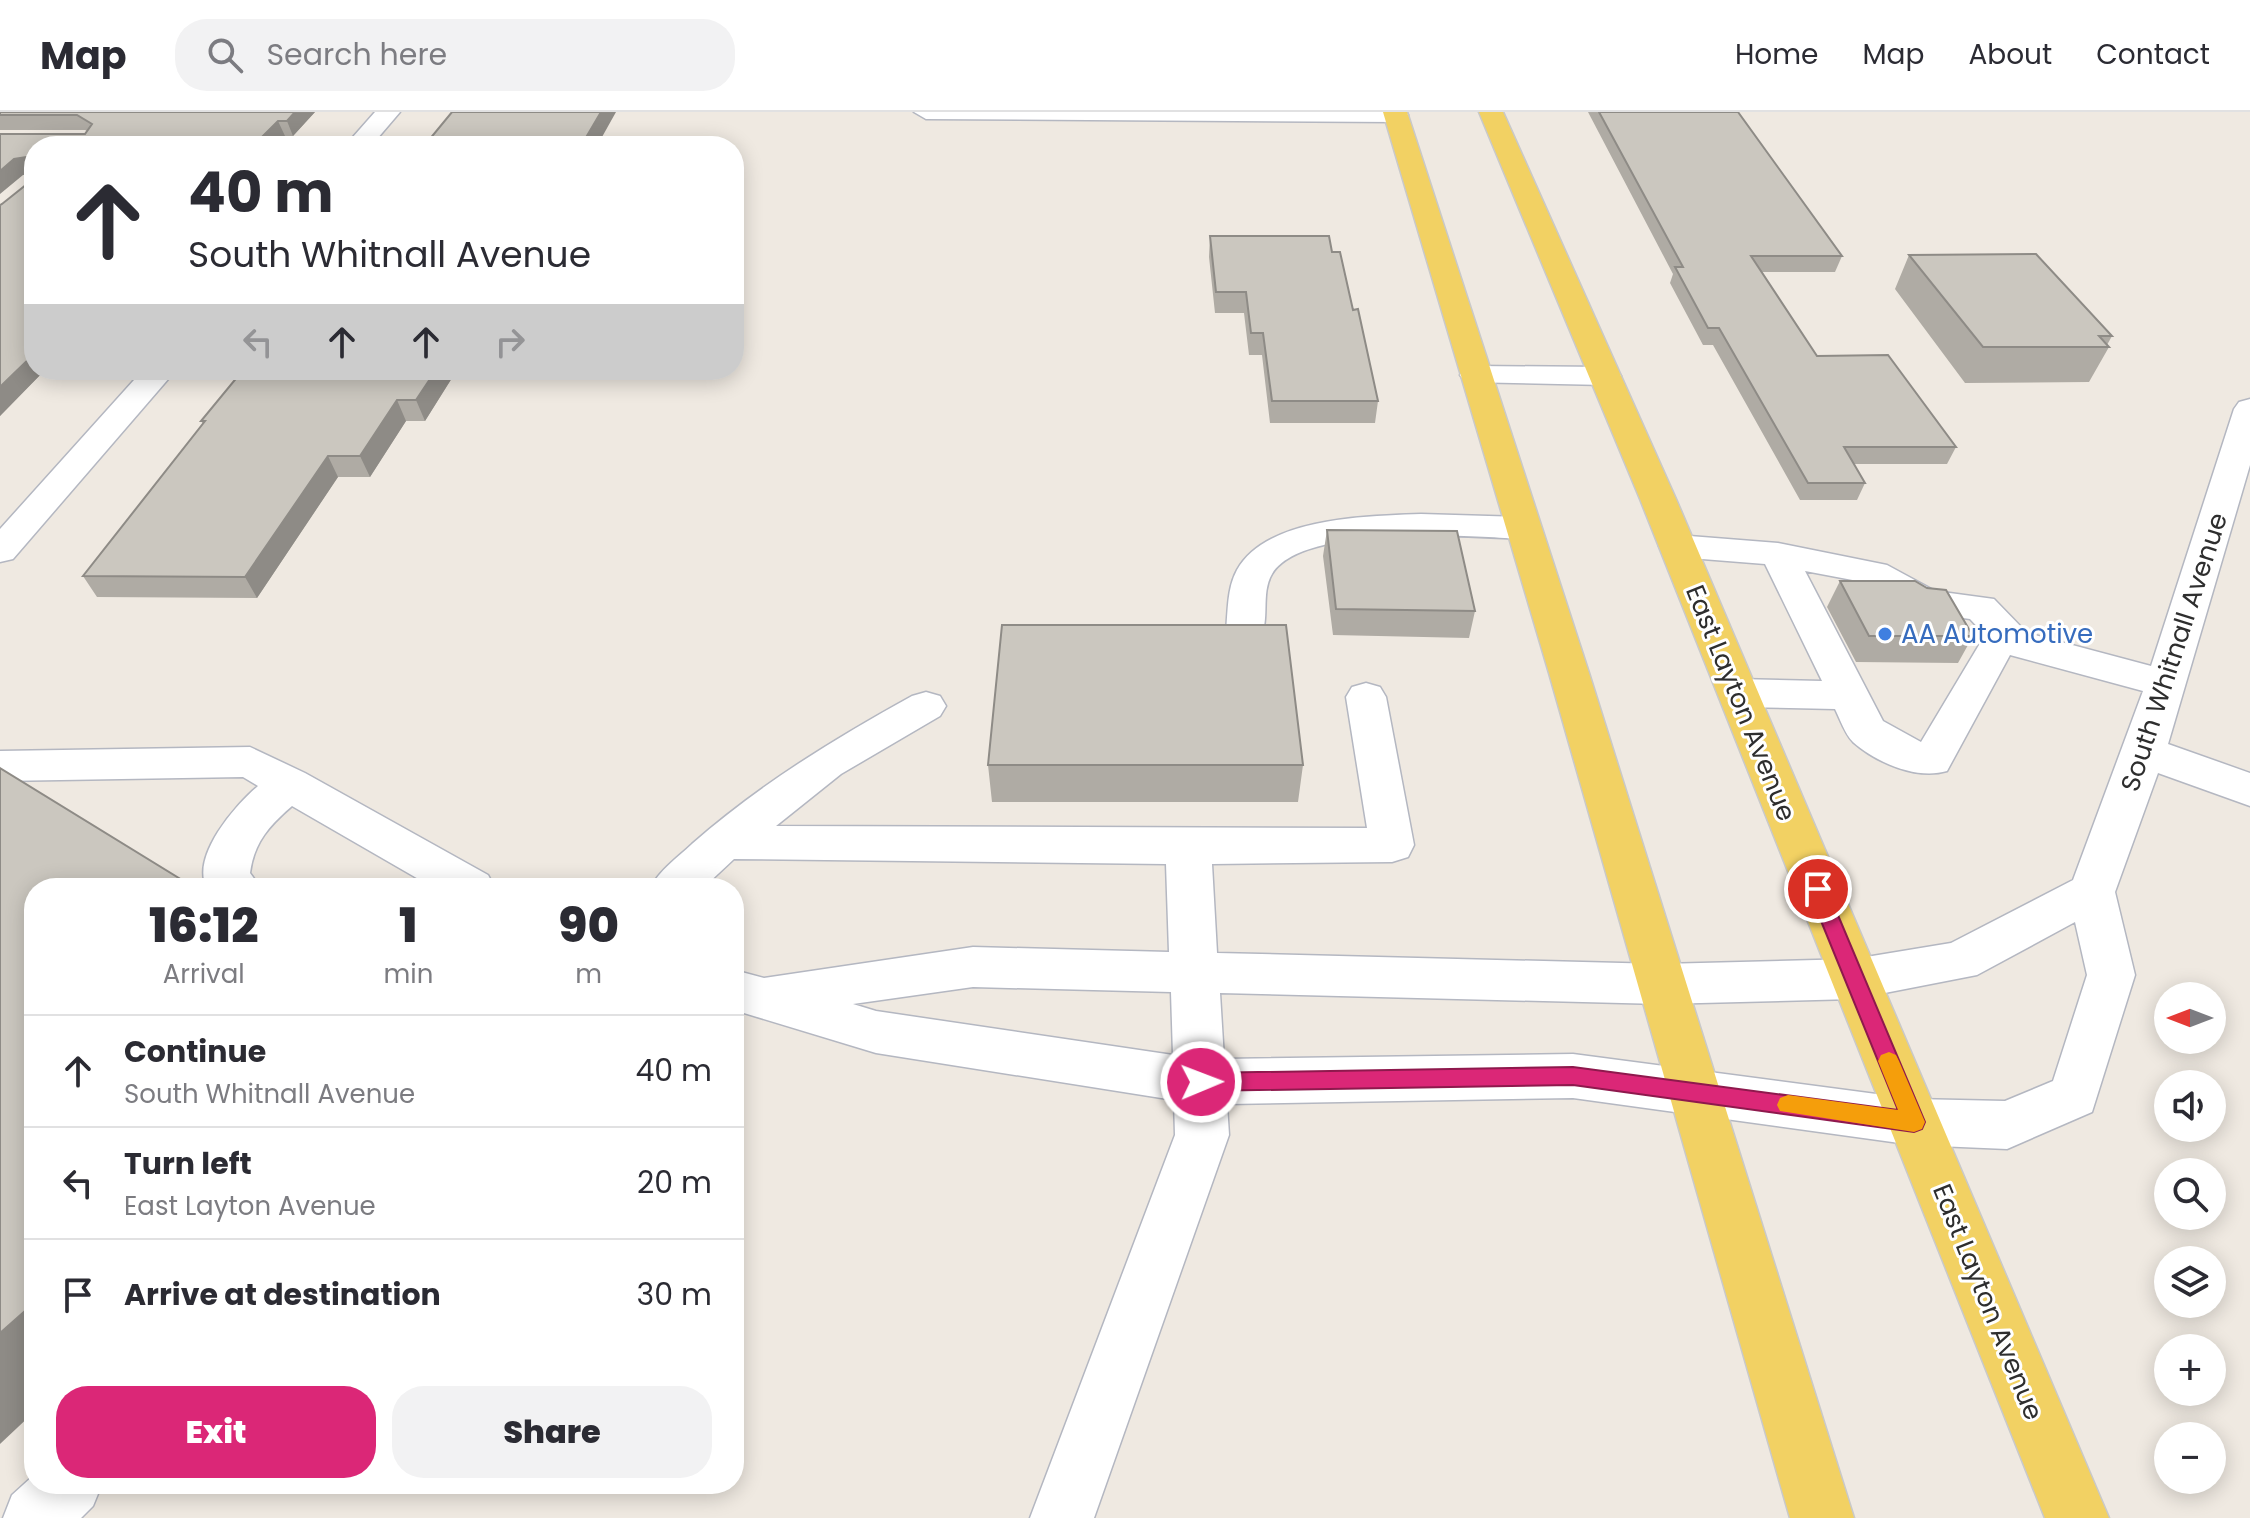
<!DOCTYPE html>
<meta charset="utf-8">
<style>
body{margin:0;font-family:Poppins,sans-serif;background:#f2f2f3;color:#2b2b33;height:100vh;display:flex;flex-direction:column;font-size:30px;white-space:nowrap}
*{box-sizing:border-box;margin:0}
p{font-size:26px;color:#7c7c81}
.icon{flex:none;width:44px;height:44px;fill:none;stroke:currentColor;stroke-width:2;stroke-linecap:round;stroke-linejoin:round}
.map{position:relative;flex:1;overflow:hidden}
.panel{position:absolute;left:24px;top:766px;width:720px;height:616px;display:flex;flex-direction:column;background:#fff;border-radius:32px;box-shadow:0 4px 20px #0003}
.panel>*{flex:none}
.banner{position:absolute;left:24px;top:24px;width:720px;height:244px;border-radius:32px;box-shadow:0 4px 20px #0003;background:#fff;color:#2b2b33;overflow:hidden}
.needle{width:52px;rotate:270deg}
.controls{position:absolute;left:2154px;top:870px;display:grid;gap:16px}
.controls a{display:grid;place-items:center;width:72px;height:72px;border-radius:50%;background:#fff;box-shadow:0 4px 20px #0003;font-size:40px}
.pin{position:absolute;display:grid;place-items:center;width:68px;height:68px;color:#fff;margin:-34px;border:4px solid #fff;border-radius:50%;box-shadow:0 2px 8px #0007}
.me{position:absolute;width:88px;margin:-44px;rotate:89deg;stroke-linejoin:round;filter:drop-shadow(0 0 6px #0008)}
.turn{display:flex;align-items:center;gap:28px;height:168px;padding:0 32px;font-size:36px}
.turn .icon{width:104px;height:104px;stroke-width:2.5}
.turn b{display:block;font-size:56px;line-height:68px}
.lanes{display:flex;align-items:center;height:76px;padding:0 32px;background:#0003;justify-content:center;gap:40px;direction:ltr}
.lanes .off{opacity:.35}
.eta{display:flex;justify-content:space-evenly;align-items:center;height:136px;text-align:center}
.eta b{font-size:48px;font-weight:800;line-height:56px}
.button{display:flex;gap:16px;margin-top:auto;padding:16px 32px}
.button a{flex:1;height:92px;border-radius:32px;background:#db2777;color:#fff;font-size:32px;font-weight:800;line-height:92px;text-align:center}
.button a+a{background:#f2f2f3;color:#2b2b33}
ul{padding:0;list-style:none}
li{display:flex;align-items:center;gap:24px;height:112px;padding:0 32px;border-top:2px solid #e1e1e2}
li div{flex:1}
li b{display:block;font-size:30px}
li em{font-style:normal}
header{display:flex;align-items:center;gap:48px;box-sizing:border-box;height:112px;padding:0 40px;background:#fff;border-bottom:2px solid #e1e1e2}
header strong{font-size:38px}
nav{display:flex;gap:44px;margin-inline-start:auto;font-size:28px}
.search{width:560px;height:72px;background:#f2f2f3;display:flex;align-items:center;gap:20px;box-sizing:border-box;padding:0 28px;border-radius:32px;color:#7c7c81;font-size:30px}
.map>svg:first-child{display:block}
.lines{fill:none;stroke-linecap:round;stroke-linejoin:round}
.minor-casing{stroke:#b4b7c1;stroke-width:3}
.major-casing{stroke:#c9c9c9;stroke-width:3}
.minor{fill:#fff;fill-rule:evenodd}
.major{fill:#f2d163;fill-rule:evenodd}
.wall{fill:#afaba4}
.shaded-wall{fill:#8e8b86}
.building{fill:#cbc7bf;stroke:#8e8b86;stroke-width:2}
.route{fill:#db2777;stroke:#8e194d;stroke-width:2}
.slow{fill:#f59e0b}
.shop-dot{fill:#3f7fe0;stroke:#fff;stroke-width:3}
.labels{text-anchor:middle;stroke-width:6;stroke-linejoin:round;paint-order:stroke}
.shop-label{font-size:26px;fill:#366cbe;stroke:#fff;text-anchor:start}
.street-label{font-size:26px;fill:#2e2e2e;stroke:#fff}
</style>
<header>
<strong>Map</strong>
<div class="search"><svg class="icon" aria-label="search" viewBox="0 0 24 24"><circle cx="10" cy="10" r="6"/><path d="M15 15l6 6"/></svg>Search here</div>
<nav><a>Home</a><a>Map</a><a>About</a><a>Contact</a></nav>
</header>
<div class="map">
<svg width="2250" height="1406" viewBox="0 0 2250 1406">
<rect width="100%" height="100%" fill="#efe9e1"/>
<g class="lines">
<defs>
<path id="minor" d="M375,0H400L371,34H345Z
M914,0H1406L1408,3L1396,10L926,7Z
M1476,254L1605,255L1616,257L1621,264L1616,271L1605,273L1465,270L1460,263L1465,256Z
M143,258H176L13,447L0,450V417Z
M2250,287V353L2168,632L2250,661V694L2158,661L2115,780L2135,863L2092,1000L2007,1037L1914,1033L1573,986L1227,992L1229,1023L1094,1406H1030L1175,1023L1174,988L876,941L734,898V858L764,866L973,835L1169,840L1166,752L734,747L703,776H650C660,758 677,746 692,732C759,673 834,627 912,584L926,580L940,584L946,594L940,604L841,662L776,714L1367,716L1346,585L1352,575L1366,571L1380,575L1386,585L1414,733L1408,745L1392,750L1212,752L1217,841L1661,852L1854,847L1951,831L2073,768L2143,579L2010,543L1947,659C1917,668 1877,651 1853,630C1845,622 1840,607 1835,597L1738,595L1724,591L1718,581L1724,571L1738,567L1822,569L1765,452L1677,445L1664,442L1659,434L1664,426L1677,423L1778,431L1887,453L1935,479L1994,487L2027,521L2151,554L2234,297L2239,290ZM1805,459L1863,470L1913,499L1970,507L1985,523L1921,630L1883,609ZM2075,810L2087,863L2053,969L2005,989L1914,987L1573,942L1224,947L1220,881L1661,892L1854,887L1977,863ZM973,875L1171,880L1173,943L876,899L853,892Z
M1421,402L1522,405L1535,408L1540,416L1535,424L1522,427C1469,424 1302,412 1272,462C1260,482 1271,509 1259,528L1245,532L1231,528L1226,519C1228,499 1227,476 1237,458C1266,405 1368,404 1421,402Z
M250,635L305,661L488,763L495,776H434L292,694C270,713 254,730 250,761L261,776H207C190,745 236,692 258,674L243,665L0,669V639Z
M34,1363V1372H102L93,1394L81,1406H3L12,1383Z"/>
<path id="major" d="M1383,0H1407L1589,561L1854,1406H1790L1549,561Z
M1479,0H1503L1676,387L2109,1406H2045L1640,387Z"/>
</defs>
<use href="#minor" class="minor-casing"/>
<use href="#major" class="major-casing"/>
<use href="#minor" class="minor"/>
<use href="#major" class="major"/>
</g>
<path class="wall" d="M0,0H315L293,24L34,34V258H45L0,304L2,92L27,72V62L23,63L0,22H85L87,19L85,18H0Z
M1588,0H1738L1842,144L1835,160H1762L1817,244L1956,335L1947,352H1854L1865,371L1857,388H1800L1713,233H1703L1670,171L1673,162Z
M1210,124L1332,140L1353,198L1378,289L1375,311H1270L1262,243H1249L1244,201H1215L1209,145Z
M1909,143L2112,224L2107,233L2109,235L2089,270L1965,271L1895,177Z
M457,258L425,309H406L370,365H338L257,486L97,485L83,464L203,312L201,309Z
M1327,418L1475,499L1469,526L1333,523L1323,444Z
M1840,469L1973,524L1958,551L1856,550L1827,495Z
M988,653H1303L1298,690H992Z"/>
<path class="shaded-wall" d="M295,0H315L293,24L287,9Z
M601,0H616L597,34H581Z
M278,9L285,24L275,34H253Z
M27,45L34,61L23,63L0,82V59L14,47Z
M34,242V258H45L0,304V275Z
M436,258H457L425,309L416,288Z
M397,288L406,309L370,365L360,344Z
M328,344L338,365L257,486L245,465Z
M34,1191V1300L0,1332V1221Z"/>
<path class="building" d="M0,0H295L287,9H278L253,34H34V242L0,275V93L2,92L27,72V45L14,47L0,59V22H85L92,12L77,3H0Z
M452,0H601L581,34H424Z
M1599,0H1738L1842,144H1751L1817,244L1888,243L1956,335H1844L1865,371H1808L1719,216H1708L1675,155H1683Z
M1210,124H1329L1332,140H1340L1353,198L1358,197L1378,289H1272L1263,221H1251L1246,180H1216Z
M2036,142L2112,224H2099L2109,235H1983L1909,143Z
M243,258H436L416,288H397L360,344H328L245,465L83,464L205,309H201Z
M1327,418L1457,419L1475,499L1336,497Z
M1840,469H1915L1927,476L1946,478L1973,524H1869Z
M1002,513H1286L1303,653H988Z
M0,656L195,776H34V1191L0,1221Z"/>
<path class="route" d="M1818,770L1827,777L1925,1010L1922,1017L1914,1020L1573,973L1201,979L1194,977L1191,970L1194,964L1201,961L1573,955L1898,998L1808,777Z"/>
<path class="slow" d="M1889,940L1896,943L1899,949L1925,1010L1922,1017L1914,1020L1780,999L1777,993L1780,986L1788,983L1898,998L1878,949L1881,943Z"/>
<circle class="shop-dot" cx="1885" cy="522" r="8"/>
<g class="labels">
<g class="shop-label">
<text x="1901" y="531">AA Automotive</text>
</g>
<g class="street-label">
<text transform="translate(2174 540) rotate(-72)" y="9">South Whitnall Avenue</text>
<text transform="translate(1741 591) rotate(68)" y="9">East Layton Avenue</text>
<text transform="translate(1988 1190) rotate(68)" y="9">East Layton Avenue</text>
</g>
</g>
</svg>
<div class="controls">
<a><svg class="needle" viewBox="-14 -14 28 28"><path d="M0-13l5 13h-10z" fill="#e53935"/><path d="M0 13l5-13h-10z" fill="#7c7c81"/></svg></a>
<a><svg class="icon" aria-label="sound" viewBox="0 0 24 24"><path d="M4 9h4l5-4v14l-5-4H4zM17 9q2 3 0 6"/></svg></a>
<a><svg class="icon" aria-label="search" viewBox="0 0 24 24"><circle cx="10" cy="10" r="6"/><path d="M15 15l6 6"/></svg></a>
<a><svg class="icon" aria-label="layers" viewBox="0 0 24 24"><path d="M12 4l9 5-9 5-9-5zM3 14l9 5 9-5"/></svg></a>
<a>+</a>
<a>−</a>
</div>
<div class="pin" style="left:1818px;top:777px;background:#d93025"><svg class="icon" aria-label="arrive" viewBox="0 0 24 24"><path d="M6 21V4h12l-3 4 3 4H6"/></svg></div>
<svg class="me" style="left:1201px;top:970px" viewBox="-20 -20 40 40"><circle r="17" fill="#db2777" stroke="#fff" stroke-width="3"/><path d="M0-11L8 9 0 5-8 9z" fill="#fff"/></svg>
<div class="banner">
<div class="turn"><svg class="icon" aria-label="ahead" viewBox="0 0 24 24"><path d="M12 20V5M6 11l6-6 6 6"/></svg><div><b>40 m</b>South Whitnall Avenue</div></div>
<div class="lanes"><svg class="icon off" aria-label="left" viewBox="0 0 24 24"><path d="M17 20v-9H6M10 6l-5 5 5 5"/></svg><svg class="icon" aria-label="ahead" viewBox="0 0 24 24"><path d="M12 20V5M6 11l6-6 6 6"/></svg><svg class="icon" aria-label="ahead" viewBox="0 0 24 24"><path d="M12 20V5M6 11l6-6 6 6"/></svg><svg class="icon off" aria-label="right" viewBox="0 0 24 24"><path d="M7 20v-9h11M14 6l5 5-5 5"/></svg></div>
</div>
<section class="panel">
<div class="eta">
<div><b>16:12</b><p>Arrival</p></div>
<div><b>1</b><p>min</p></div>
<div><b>90</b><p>m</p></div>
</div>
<ul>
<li><svg class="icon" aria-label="ahead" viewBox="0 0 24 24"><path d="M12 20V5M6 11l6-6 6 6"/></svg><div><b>Continue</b><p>South Whitnall Avenue</p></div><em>40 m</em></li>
<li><svg class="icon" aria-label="left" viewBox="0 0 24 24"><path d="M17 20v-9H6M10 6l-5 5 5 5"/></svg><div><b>Turn left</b><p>East Layton Avenue</p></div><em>20 m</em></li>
<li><svg class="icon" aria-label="arrive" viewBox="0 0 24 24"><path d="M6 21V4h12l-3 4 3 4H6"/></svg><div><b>Arrive at destination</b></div><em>30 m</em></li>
</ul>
<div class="button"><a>Exit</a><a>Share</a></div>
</section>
</div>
